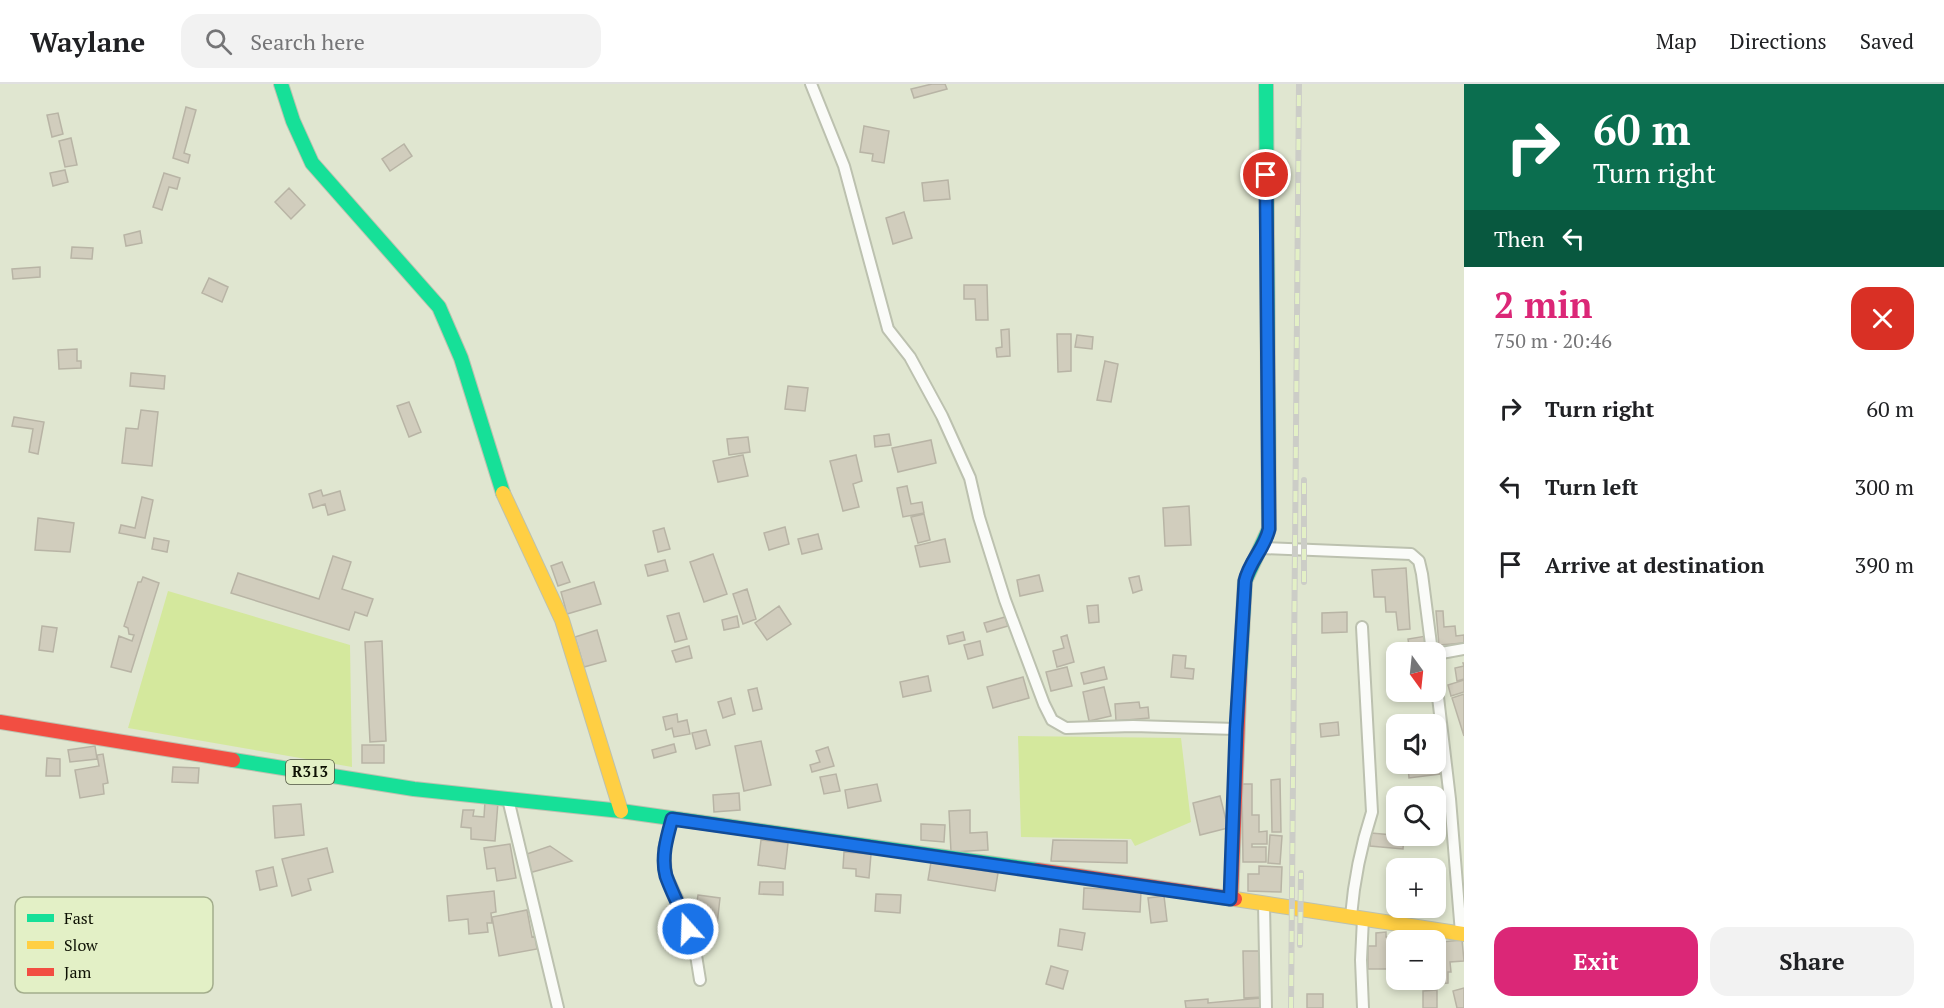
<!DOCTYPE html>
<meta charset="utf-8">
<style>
body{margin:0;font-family:"PT Serif",serif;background:#f2f2f2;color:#202124;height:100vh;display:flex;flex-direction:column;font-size:22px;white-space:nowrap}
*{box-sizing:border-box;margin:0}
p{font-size:20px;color:#757577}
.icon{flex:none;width:33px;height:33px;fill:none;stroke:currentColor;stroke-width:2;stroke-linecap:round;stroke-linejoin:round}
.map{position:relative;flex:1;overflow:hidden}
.drawer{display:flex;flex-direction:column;background:#fff;width:480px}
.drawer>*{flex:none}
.top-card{background:#0b6e4f;color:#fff;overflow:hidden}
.needle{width:39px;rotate:165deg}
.buttons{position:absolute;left:1386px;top:558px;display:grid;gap:12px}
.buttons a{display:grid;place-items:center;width:60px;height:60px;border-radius:12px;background:#fff;box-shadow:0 3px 9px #0003;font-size:30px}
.pin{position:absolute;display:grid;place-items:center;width:51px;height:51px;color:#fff;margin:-26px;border:3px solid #fff;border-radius:50%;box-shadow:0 2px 6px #0007}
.me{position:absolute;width:66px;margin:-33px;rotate:340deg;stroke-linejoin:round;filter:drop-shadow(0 0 4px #0008)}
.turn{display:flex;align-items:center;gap:21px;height:126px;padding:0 30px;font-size:27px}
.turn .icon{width:78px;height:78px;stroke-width:2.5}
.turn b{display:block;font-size:42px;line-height:51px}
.then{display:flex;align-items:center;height:57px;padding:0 30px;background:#0003;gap:12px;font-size:22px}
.round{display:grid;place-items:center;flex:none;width:63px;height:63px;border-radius:18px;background:#f2f2f2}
.head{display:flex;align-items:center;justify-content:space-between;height:102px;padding:0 30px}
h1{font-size:36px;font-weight:800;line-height:45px;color:#db2777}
.primary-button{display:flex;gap:12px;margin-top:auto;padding:12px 30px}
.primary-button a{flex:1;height:69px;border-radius:18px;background:#db2777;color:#fff;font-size:24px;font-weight:800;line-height:69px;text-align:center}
.primary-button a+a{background:#f2f2f2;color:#202124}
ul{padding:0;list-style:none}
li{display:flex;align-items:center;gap:18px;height:78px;padding:0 30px}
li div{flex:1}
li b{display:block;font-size:22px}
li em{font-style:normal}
header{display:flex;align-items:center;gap:36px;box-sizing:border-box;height:84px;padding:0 30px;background:#fff;border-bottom:2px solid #e0e0e0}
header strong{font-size:28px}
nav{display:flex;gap:33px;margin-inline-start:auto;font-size:21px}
.search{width:420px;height:54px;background:#f2f2f2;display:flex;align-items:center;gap:15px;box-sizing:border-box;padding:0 21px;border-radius:18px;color:#757577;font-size:22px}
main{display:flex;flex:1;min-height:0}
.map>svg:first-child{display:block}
.green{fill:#d4e89d}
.building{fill:#d1cdbd;stroke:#b8b4a5;stroke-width:1.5}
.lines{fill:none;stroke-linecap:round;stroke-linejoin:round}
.street-casing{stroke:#bcc1af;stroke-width:14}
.fast-casing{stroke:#bcc1af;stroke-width:16}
.slow-casing{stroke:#bcc1af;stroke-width:16}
.jam-casing{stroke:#bcc1af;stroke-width:16}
.street{stroke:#fafbf8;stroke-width:10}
.fast{stroke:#16e098;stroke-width:14}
.slow{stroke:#ffcf43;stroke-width:14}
.jam{stroke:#f24e42;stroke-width:14}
.rail-casing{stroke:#cccdc7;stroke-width:6}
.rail{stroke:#e3f0c6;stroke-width:4;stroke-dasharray:11;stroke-linecap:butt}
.route-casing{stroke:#114b97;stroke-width:15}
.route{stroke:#1a73e8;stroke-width:10}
.labels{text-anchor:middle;stroke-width:4.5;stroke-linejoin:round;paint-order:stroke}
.shield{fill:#e3f0c6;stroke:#4e543e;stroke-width:1.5}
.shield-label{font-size:15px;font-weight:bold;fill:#0e1104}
.key{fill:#e3f0c6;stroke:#a3ad8c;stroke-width:1.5}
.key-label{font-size:16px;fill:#0e1104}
</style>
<header>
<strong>Waylane</strong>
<div class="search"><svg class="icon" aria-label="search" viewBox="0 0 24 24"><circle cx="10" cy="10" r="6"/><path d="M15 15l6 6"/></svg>Search here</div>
<nav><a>Map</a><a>Directions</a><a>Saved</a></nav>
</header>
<main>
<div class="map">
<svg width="1464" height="924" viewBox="0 0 1464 924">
<rect width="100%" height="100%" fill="#e0e6d0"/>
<path class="green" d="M168,507L350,561L352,683L128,644Z
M1018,652L1181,654L1191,738L1135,762L1131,755L1021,753Z"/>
<path class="building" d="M932,0H945L947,5L914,14L911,5Z
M186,23L196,26L184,69L190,71L188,79L173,74Z
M58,29L63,50L52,53L47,31Z
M864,42L889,47L884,79L872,77L873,70L860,68Z
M71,54L77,81L65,83L59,57Z
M404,60L412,72L390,87L382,75Z
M65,86L68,98L53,102L50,89Z
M164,89L180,94L177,105L169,103L162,126L153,123Z
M948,96L950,115L924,117L922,99Z
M289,104L305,121L291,135L275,118Z
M904,128L912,154L893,160L886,134Z
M140,147L142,159L126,162L124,151Z
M72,163L93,164L92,175L71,174Z
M40,183V193L13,195L12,185Z
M209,194L228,203L222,218L202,209Z
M964,201H987L988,236H976L975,215H964Z
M1009,245L1010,272L997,273L996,264L1002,263L1001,246Z
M1057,250H1071V287L1058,288Z
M1077,251L1093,253L1092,265L1075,263Z
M77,265V277H81V284L59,285L58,266Z
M1105,277L1118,280L1111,318L1097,316Z
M131,289L165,292L164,305L130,302Z
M788,302L808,304L805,327L785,325Z
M409,318L421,348L409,353L397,322Z
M141,326L158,328L152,382L122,379L126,344L138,345Z
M14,333L44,338L38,370L29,368L33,345L12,342Z
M889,350L891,361L875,363L874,352Z
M748,353L750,368L729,371L727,355Z
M931,356L936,379L898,388L892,364Z
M743,371L748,392L718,398L713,377Z
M856,371L862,397L853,400L859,423L843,427L830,377Z
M907,402L911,420L922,418L924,429L903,433L897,404Z
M321,406L323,412L340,407L345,426L328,431L325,420L313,424L309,410Z
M142,413L153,416L145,454L119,449L121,441L135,444Z
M1189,422L1191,461L1165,462L1163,424Z
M924,430L930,456L918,459L911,433Z
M38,434L74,439L70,468L35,466Z
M785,443L789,460L769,466L764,449Z
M664,444L670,465L658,468L653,447Z
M818,450L822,465L802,470L798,455Z
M154,454L169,457L167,468L152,465Z
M945,455L950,478L920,483L915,462Z
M713,470L727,510L704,518L690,478Z
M333,472L351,478L342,505L373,515L367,532L355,528L349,546L231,509L238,489L319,515Z
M665,476L668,487L648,492L645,481Z
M562,478L570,498L558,502L551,482Z
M1406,484L1410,545L1398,546L1396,528H1386L1385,513H1374L1372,486Z
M1039,491L1043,507L1020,512L1017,496Z
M1139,492L1142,506L1133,509L1129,494Z
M143,493L159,499L131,588L111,583L119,552L132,557L134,551L129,550L128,544L124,542L138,498H141Z
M594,498L601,520L567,530L561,508Z
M747,505L756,535L743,540L733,510Z
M1098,521L1099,538L1089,539L1087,522Z
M779,522L791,540L767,556L755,539Z
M1436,527H1443L1444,543L1455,542L1456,552L1464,551V559L1439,561Z
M1347,528V548L1322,549V529Z
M679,529L687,555L675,558L667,532Z
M737,532L739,543L724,546L722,536Z
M1005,533L1008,542L987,548L984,539Z
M42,542L57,544L53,568L39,566Z
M597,546L606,577L584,583L575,553Z
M963,548L965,556L949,560L947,552Z
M1067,551L1074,578L1057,583L1053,567L1064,564L1061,553Z
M1426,552L1428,568H1410L1408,555Z
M382,557L386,657L370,658L365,558Z
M980,557L983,571L968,575L964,561Z
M689,562L692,574L676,578L672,567Z
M1173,571L1186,572L1185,584L1194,585L1193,595L1171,593Z
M1463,579H1464V595L1457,597L1455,584L1464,582Z
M1067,583L1072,602L1051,607L1046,588Z
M1104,583L1107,595L1084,600L1081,589Z
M928,592L931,607L903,613L900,598Z
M1023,593L1029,614L993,624L987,603Z
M1464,596V608L1451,612L1448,601Z
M1104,603L1111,632L1089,637L1083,608Z
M757,604L762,625L753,627L748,606Z
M1410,608H1434V612L1412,615Z
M1464,610V652L1452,614Z
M731,614L735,630L723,634L718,618Z
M1139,618L1140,624L1148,623L1149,634L1116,637L1115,620Z
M677,630L678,638L687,636L690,650L674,653L672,644L666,646L663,633Z
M1338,638L1339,651L1321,653L1320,640Z
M706,646L710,661L696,665L692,649Z
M761,657L771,701L744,707L735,662Z
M674,660L676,668L654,674L652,666Z
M362,661H384V679H362Z
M95,662L97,675L70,678L68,666Z
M828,663L834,682L812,688L810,681L820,678L816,667Z
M103,670L108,699L103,700L104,710L80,714L75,686L99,682L97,671Z
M47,674L60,675V692H46Z
M1439,679L1440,690L1409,694L1408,683Z
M173,683L199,684L198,699L172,698Z
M836,690L840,707L824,710L820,693Z
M1280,695L1281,748H1272L1271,696Z
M877,700L881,717L848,724L845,706Z
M1242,700H1252V731H1259V748L1267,747V760H1252V763H1266V778H1243Z
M739,709L740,726L714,728L713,711Z
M1220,712L1228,744L1200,751L1193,719Z
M485,717L498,718L495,757L471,755V744L461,743L463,726H474L473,732L484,733Z
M301,720L304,751L275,754L273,722Z
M970,726V749L987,748L988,766L951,768L949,727Z
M1446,733L1447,746L1436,747V734Z
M921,740L945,741L944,758L921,756Z
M1371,749L1404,752L1403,765L1370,762Z
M1270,751L1282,752L1280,780L1268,779Z
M761,756L788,759L785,785L758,781Z
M1053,756L1127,757V779L1051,777Z
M510,760L516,794L497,797L495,784L487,785L484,764Z
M550,762L572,777L529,789L524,771Z
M327,764L333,788L308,795L311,806L292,812L282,775Z
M844,768L871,770L869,794L856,792V785L843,784Z
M931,778L998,789L995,807L928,796Z
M1259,782L1282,783L1281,808L1248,807V790H1259Z
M273,783L277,802L260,806L256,787Z
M760,798H783V811L759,810Z
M1084,804L1141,807L1140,828L1083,825Z
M494,807L496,828L491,829L492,839H487L488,848L469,850L468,835L449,837L447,812Z
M876,810L901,811L900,829L875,827Z
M698,811L720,814L717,841L694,838Z
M1164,812L1167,837L1151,839L1148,814Z
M527,826L532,853L535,852L537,865L499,872L492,833Z
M1060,845L1085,849L1082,866L1058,862Z
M1386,848V853L1417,852V856H1396V885H1368V862H1376V849Z
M1462,856L1464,877L1450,878L1451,888H1448V899L1421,901V896H1436V886L1443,885L1441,858Z
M1243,867H1262L1263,913L1244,914Z
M1051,882L1068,887L1063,905L1046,900Z
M1464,904V924H1457L1453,907Z
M1437,906V924H1423V907Z
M1307,910H1323V924H1307Z
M1261,914L1262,924H1186L1185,917L1208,915V919Z"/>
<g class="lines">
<defs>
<path id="street" d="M811,0L844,82L888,245L910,273L942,332L970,394L979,433L1005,516L1044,620L1052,636L1066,644L1133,642L1236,645
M1261,464L1411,470L1419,477L1422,490L1432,568
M1436,570L1464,565
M1436,596L1450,715L1461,849
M508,715L558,924
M672,735L664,765L666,791L682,825L695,865L700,896
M1264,820L1266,924
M1351,832C1354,796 1361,762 1372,728L1362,543
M1363,924L1361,876L1363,834"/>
<path id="fast" d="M281,0L293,37L312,79L439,223L461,274L503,409
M1240,587L1245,497L1269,445L1266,0
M233,676L414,705L621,727L1037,786"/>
<path id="slow" d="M503,409L562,536L621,727
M1235,815L1464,850"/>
<path id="jam" d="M0,638L233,676
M1037,786L1235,815
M1231,815L1240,587"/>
</defs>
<use href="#street" class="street-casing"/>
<use href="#fast" class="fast-casing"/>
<use href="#slow" class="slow-casing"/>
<use href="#jam" class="jam-casing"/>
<use href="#street" class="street"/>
<use href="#fast" class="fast"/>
<use href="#slow" class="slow"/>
<use href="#jam" class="jam"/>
<defs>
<path id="rail" d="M1304,498V396
M1300,861L1301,789
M1291,924L1299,0"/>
</defs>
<use href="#rail" class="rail-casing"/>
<use href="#rail" class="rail"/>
</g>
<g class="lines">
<defs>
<path id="route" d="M688,845C682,827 672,809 666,792C661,773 667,753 672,735L1230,815L1236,645L1245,497C1249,478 1265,464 1269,445L1266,91"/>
</defs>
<use href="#route" class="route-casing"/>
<use href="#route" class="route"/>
</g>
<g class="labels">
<rect class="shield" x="286" y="676" width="48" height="24" rx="4.5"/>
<g class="shield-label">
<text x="310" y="693">R313</text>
</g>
</g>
<rect x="15" y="813" width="198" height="96" rx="9" class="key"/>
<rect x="27" y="830" width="27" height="8" fill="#16e098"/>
<rect x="27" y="857" width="27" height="8" fill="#ffcf43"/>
<rect x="27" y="884" width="27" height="8" fill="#f24e42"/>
<g class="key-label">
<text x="64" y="840">Fast</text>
<text x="64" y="867">Slow</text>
<text x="64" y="894">Jam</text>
</g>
</svg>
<div class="buttons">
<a><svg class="needle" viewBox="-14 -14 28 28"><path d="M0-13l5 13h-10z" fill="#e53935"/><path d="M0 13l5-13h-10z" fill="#757577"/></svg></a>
<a><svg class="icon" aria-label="sound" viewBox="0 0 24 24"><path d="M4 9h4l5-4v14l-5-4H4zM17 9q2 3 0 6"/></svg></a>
<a><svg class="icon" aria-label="search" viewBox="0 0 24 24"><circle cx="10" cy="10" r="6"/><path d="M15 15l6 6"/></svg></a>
<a>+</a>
<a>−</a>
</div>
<div class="pin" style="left:1266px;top:91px;background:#d93025"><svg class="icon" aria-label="arrive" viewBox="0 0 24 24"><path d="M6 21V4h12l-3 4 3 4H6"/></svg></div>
<svg class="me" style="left:688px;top:845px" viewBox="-20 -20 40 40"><circle r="17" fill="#1a73e8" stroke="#fff" stroke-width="3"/><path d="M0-11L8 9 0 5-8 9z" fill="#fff"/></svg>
</div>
<section class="drawer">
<div class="top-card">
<div class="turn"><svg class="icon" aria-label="right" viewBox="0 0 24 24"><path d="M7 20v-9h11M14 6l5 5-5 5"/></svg><div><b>60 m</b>Turn right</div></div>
<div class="then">Then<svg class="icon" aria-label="left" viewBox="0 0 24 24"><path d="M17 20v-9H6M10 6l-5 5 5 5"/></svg></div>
</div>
<div class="head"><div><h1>2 min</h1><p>750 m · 20:46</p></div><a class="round" style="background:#d93025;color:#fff"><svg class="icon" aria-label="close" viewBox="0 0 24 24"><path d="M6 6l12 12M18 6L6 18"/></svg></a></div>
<ul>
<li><svg class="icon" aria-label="right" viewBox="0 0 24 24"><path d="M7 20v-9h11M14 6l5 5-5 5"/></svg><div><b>Turn right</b></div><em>60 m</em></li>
<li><svg class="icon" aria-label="left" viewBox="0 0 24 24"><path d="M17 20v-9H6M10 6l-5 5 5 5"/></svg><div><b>Turn left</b></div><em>300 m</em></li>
<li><svg class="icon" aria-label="arrive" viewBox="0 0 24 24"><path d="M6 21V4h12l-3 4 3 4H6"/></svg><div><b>Arrive at destination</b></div><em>390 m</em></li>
</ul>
<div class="primary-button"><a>Exit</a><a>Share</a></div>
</section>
</main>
